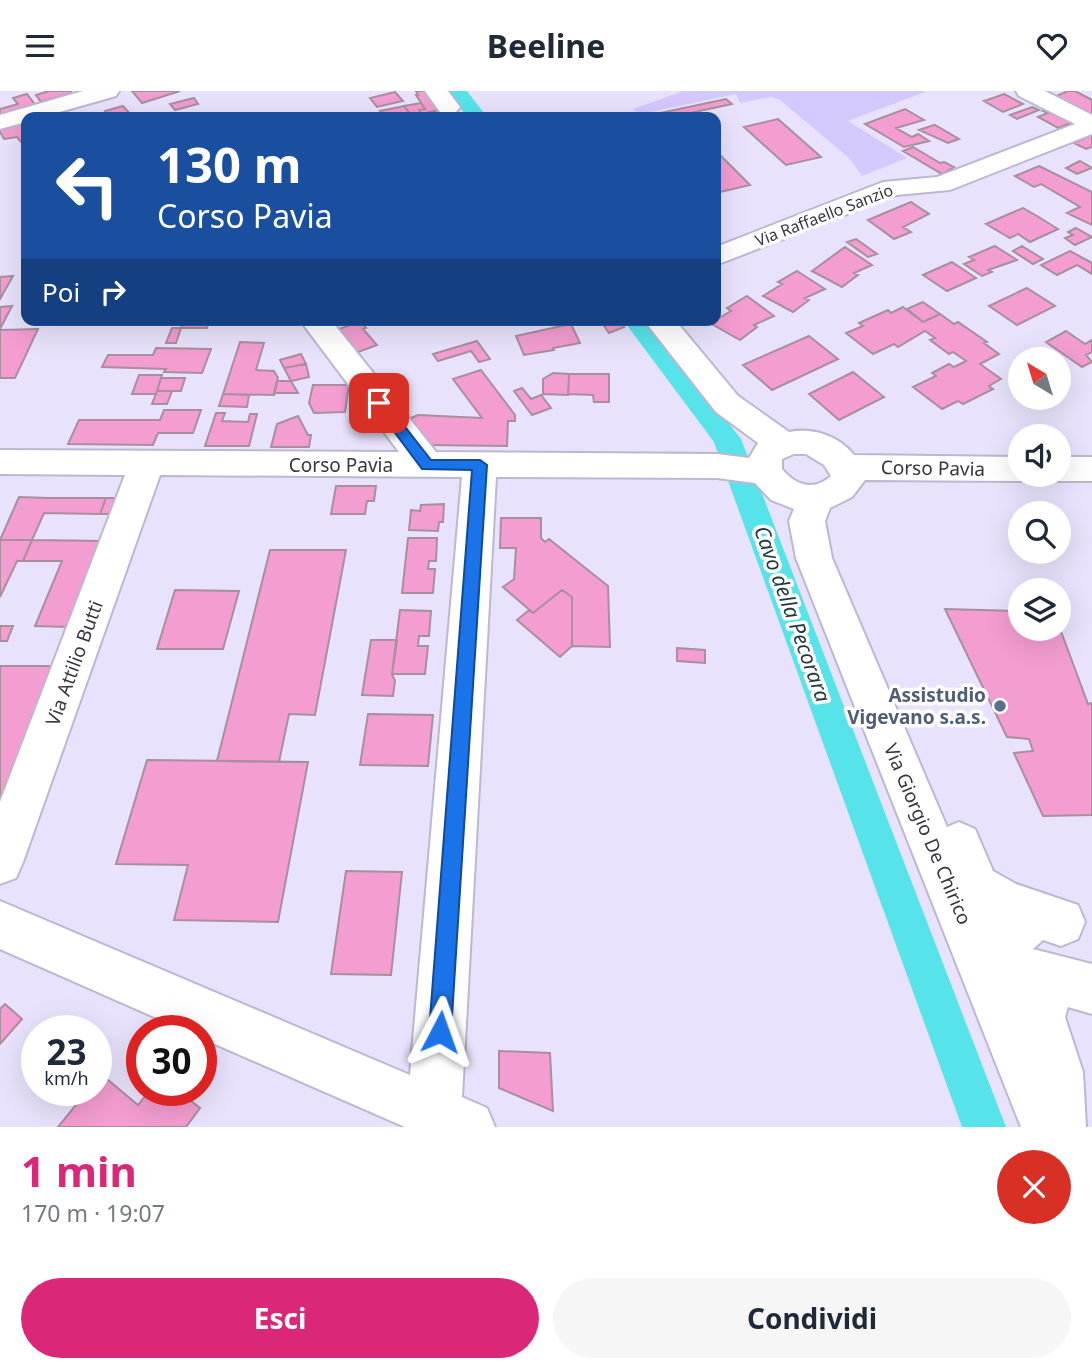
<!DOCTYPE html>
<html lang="it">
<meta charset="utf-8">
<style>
body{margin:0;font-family:"Noto Sans",sans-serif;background:#f6f6f7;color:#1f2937;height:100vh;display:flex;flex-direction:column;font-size:26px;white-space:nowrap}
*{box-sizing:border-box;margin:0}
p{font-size:23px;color:#747a83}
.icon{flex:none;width:38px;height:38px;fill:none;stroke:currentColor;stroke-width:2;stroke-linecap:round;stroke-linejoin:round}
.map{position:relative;height:1036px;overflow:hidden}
.sheet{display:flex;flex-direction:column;background:#fff;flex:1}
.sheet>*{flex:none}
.top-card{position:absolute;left:21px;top:21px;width:700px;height:214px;border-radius:14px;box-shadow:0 7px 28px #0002;background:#1a4fa0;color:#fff;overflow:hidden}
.needle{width:46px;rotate:322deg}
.controls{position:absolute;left:1008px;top:256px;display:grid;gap:14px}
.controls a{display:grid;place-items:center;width:63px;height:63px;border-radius:50%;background:#fff;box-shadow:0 7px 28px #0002;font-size:35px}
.speed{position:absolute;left:21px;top:924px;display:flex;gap:14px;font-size:35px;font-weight:700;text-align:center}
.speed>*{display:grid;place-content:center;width:91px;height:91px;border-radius:50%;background:#fff;box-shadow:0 7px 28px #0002;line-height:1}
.speed small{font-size:18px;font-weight:400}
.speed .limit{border:10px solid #d22;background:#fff;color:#111}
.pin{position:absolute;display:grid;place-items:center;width:60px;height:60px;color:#fff;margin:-30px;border-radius:14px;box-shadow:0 4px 10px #0006}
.me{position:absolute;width:77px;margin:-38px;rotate:4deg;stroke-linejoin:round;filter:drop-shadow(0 0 5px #0008)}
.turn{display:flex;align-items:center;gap:24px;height:147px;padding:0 21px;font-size:32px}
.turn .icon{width:91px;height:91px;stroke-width:2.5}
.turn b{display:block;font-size:49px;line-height:60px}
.then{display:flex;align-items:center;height:66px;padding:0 21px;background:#0003;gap:14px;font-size:26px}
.round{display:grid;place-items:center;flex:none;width:74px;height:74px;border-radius:37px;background:#f6f6f7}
.summary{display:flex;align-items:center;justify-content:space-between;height:119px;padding:0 21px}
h1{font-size:42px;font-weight:700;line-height:52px;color:#db2777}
.action{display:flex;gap:14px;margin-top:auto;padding:14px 21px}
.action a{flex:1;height:80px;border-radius:42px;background:#db2777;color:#fff;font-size:28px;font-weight:700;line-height:80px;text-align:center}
.action a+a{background:#f6f6f7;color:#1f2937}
header{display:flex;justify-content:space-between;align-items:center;height:91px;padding:0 21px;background:#fff;font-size:32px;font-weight:700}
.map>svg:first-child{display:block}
.green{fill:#d5c8fd}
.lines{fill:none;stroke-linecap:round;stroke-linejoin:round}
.canal{fill:#57e3ea;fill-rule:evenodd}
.building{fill:#f39dd0;stroke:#a88f9d;stroke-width:2}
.minor-casing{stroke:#bdb7d0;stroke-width:4}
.minor{fill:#fff;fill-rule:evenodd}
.route{fill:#1a73e8;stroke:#114b97;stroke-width:2}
.service-dot{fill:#5c6f8a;stroke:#fff;stroke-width:2.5}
.labels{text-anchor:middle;stroke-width:7;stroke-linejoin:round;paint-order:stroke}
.far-street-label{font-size:16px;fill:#38353f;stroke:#fff}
.street-label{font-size:19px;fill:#38353f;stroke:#fff}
.service-label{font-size:19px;font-weight:bold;fill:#4e5e75;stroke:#fff;text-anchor:end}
.water-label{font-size:21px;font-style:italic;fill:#223a3b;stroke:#fff}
</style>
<header><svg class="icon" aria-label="menu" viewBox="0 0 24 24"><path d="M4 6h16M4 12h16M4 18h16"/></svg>Beeline<svg class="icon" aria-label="heart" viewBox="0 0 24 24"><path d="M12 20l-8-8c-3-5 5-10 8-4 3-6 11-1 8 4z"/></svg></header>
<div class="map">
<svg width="1092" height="1036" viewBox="0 0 1092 1036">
<rect width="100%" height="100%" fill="#e8e2fc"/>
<path class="green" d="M683,0H923L925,1L848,30L907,67L862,85L849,67L780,9L771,6L740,12L736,3L640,23L633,18Z"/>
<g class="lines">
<path class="canal" d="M448,0H467L487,26H467Z
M623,229H648L741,348L1006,1036H962L714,351Z"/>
</g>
<path class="building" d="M49,0H70L72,2L41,11L36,4Z
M132,0H180L142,12Z
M416,0H431L444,18L421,23L419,19L425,18L416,4H418Z
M1068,0H1075L1092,9V23L1054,6Z
M395,1L403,10L377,16L370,7Z
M27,3L37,16L0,26V18L18,13L13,7Z
M1004,3L1023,13L1003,21L984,10Z
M194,7L198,13L175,19L170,13Z
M726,8L732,13L672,26H658L655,23Z
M421,12L425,18L419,19L421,23L412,25L404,15Z
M123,15L133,26H110L105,20Z
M404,15L412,25L384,26L380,20Z
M1032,16L1039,19L1017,28L1010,24Z
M905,18L924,29L896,37L912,46L918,43L929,50L904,56L865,33Z
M1049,18L1074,31L1058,37L1038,26L1048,22L1043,20Z
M26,28V50L22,52L17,46L4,48L0,41V36Z
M778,28L821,66L786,74L744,36Z
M934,34H935L959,48L948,52L919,39Z
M1092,44V56L1086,58L1074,52Z
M913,56L940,72L944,71L954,76L942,83L903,60Z
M716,60L750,94L716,102Z
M1080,70L1092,77L1077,83L1066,77Z
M1039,75L1092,101V134L1067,122L1080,116L1041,93L1034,96L1015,85Z
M911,111L929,123L903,136L911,141L894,148L868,129Z
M1023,117L1037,125L1058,138L1030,151L1018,143L1010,147L986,133Z
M1076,137L1092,146L1075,154L1065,147L1073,144L1068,141Z
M856,148L877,163L868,166L847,151Z
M995,155L1017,169L988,179L992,181L982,185L964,173L974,169L969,166Z
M1022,155L1043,168L1033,173L1013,160Z
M845,156L872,174L854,182L858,184L842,196L812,180Z
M1070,160L1092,172V183L1077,174L1057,184L1041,174Z
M952,171L976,187L947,200L923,184Z
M797,180L825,198L805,207L809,209L793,221L763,205L782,193L778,191Z
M13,185L0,208V186Z
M1027,197L1055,215L1017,234L989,215Z
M747,205L774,225L754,234L757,236L740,249L710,232L731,220L727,217Z
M923,211L940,223L923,231L907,218Z
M12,215L0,238V216Z
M903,216L923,231L940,223L954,233L958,231L987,251L984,252L999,263L980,273L1001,288L989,295L993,298L963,313L958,310L942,318L913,296L936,285L932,282L949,273L954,276L966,270L953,261L949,263L930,249L935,247L925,240L898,256L894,253L873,263L846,242L863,235L859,232L888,219L891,222Z
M184,229H209L207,237H181Z
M600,229H619L624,236L609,242Z
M361,230L366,237L363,238L377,254L350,264L331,241Z
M571,233L580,252L553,257L554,259L524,264L516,245Z
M172,237H181L176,252H166Z
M38,238L15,287H0V239Z
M1066,240L1085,253L1092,249V261L1086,264L1092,271L1082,276L1046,251Z
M809,245L838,268L772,299L743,274Z
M477,250L490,268L479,271L471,260L438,270L433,263Z
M240,251L264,252L256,279L274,280L278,287L274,304L223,303Z
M156,257L211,258L202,282L164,281L166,278L102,276L108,264H153Z
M301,263L306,273L284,277L280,269Z
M306,273L309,286L291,290L284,277Z
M481,279L515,324V330H508L507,355L425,354L404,330L418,324L482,327L453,288Z
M853,281L884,306L839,329L809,303Z
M553,282L569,283L568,304L543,303V288Z
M569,283H609V311H594L593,304L568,303Z
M139,284H162L156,303H132Z
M161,287H185L181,300H157Z
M277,290H291L298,302H274Z
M313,294H349L345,321L314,322L309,312Z
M522,297L531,308L541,304L551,317L532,324L514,300Z
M157,300H172L167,313H152Z
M223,303L249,304L247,316L219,315Z
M164,319H201L193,342H158L153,354L68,353L79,329H160Z
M216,322H225L222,330L248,331L250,323H257L249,355H205Z
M298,325L308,344H311L309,356H271L277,333Z
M336,395H376L374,410H367L365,423H331Z
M19,406L49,407H106L100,423L44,422L32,449H0Z
M106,407H119L113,423H100Z
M444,413L443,431H439L438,440L409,439L411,419L420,420L421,414Z
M501,427H541V447L545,451L549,448L608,495L610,556L572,555V506L562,499L533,522L503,496L514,488L516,457H500Z
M408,447H437L436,470H429L428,478H435L433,502H402Z
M0,449H32L23,470H17L0,506Z
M32,449L104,450L70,536L35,535L62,470H23Z
M270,459H346L315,624L289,623L279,671L217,670Z
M175,499L239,500L223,558H157Z
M562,499L572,506V555L560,566L517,529L529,519L533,522Z
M945,518L1020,520V537H1059V535L1088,613L1092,612V724L1043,725L1014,662L1033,660L1029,648L1007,646Z
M400,519L431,520L429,545H419L418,555H428L425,583H392Z
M0,535H13L7,550H0Z
M371,549H397L392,583L395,590L393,605L362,604Z
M677,557L705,559V572L677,570Z
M0,575H55L0,722Z
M368,623L433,624L428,675L360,674Z
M147,669L308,671L278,831L174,829L188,774L116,773Z
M346,780L402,781L391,884L331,883Z
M5,913L22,928L0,953V918Z
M499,960L550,962L553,1020L499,997Z
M101,983L138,1014L150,999H177L200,1017L186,1036H58L88,999H96V989Z"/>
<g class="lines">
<defs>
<path id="minor" d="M83,0H119L116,5L42,26H26V31L0,38V24Z
M425,0H448L460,16L456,21H440Z
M1016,0H1045L1092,24V43L950,99L896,104L716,174V156L883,91L937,86L1075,33L1019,5Z
M300,229H331L436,361L717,363L749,367L758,352L716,321L644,229H675L738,305L789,341C813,336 839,345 854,364L1020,366V383H1034L1032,387L1020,390L865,389L852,406L830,417L825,430L832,467L947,736L959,731L975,738L993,780L1016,793L1078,814L1085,831L1078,848L1061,855L1043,849L1033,858L1092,873V923L1068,916L1065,926L1083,981L1086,1036H1021L796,467L789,430L794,418L771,409L755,392L717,387L496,386L462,1006L487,1017L495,1036H405L201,947V940H186L0,858V810L410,984L462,386L160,384L23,771L16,787L0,793V711L125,384L0,383V359L399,361ZM806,363L824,374L831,385C814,400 796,395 782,378V368L794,363Z
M1059,366H1092V390H1059L1047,387L1045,383H1059Z"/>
</defs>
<use href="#minor" class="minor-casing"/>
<use href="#minor" class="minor"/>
</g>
<path class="route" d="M379,308L384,309L431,369H480L487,374L451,941L447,948L440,951L432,948L429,941L472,379L422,378L375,315V309Z"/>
<circle class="service-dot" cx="1000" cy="615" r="7"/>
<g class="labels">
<g class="far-street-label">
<text transform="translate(824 124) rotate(-21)" y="6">Via Raffaello Sanzio</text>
</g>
<g class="street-label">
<text x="341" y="381">Corso Pavia</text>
<text transform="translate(933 377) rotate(1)" y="7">Corso Pavia</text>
<text transform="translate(74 572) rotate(-70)" y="7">Via Attilio Butti</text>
<text transform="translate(928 743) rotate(67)" y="7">Via Giorgio De Chirico</text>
</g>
<g class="service-label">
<text x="986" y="611">Assistudio<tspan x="986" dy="22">Vigevano s.a.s.</tspan></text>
</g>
<g class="water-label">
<text transform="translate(792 523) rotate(70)" y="7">Cavo della Pecorara</text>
</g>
</g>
</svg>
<div class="controls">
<a><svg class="needle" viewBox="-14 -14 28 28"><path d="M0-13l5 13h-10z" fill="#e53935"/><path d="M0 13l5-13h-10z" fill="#747a83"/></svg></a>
<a><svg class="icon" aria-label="sound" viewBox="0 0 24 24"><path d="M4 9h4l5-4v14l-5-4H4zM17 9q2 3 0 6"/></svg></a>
<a><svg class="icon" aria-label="search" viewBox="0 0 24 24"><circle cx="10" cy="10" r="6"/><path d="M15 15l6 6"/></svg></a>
<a><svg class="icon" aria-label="layers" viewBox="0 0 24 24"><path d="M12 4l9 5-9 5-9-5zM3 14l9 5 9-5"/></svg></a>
</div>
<div class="speed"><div>23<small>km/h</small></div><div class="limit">30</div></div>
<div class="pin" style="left:379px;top:312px;background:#d93025"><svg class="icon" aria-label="arrive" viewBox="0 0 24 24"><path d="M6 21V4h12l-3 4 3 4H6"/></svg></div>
<svg class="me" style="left:440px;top:941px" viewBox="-20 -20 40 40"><path d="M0-17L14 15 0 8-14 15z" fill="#1a73e8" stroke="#fff" stroke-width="4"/></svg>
<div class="top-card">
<div class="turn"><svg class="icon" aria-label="left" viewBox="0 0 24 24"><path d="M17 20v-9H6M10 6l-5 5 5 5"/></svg><div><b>130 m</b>Corso Pavia</div></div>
<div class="then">Poi<svg class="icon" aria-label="right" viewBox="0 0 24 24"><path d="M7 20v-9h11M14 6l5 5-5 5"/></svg></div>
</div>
</div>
<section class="sheet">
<div class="summary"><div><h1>1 min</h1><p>170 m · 19:07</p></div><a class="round" style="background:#d93025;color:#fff"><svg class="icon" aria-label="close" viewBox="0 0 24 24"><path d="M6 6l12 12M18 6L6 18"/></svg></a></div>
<div class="action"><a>Esci</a><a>Condividi</a></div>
</section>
